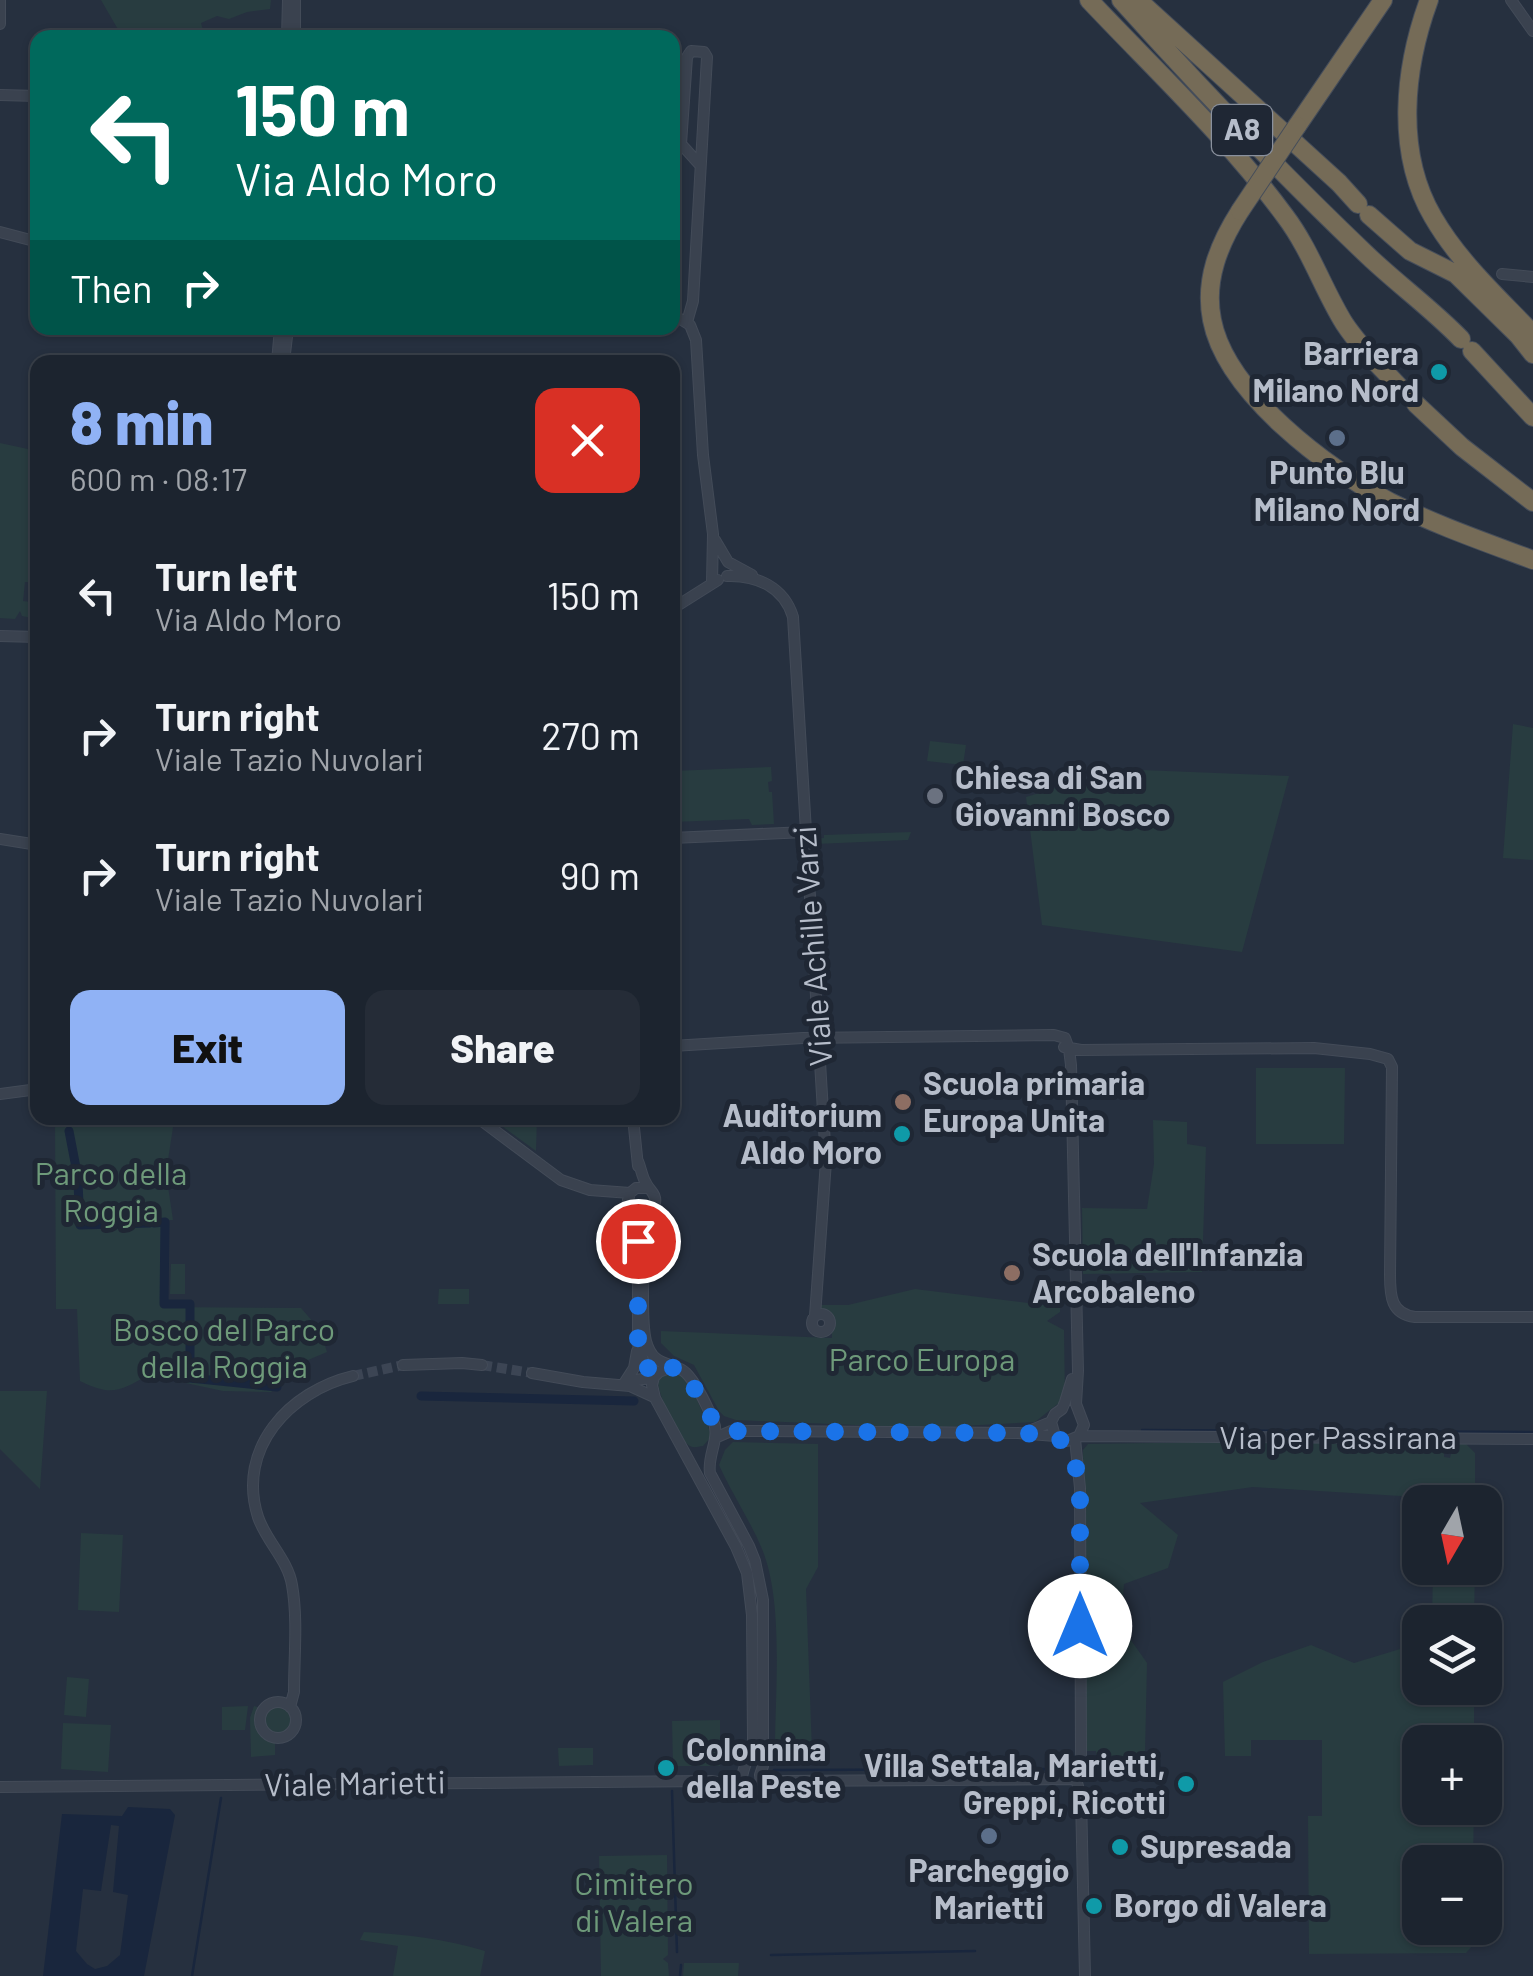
<!DOCTYPE html>
<meta charset="utf-8">
<style>
body{margin:0;font-family:Barlow,sans-serif;background:#252c37;color:#f1f3f6;height:100vh;display:flex;flex-direction:column;font-size:38px;white-space:nowrap}
*{box-sizing:border-box;margin:0}
p{font-size:32px;color:#a0a4aa}
.icon{flex:none;width:55px;height:55px;fill:none;stroke:currentColor;stroke-width:2;stroke-linecap:round;stroke-linejoin:round}
.map{position:relative;flex:1;overflow:hidden}
.sheet{position:absolute;left:30px;top:355px;width:650px;height:770px;display:flex;flex-direction:column;background:#1c242f;border-radius:20px;box-shadow:0 2px 8px #0004,0 0 0 2px #3a414b}
.sheet>*{flex:none}
.top-card{position:absolute;left:30px;top:30px;width:650px;height:305px;border-radius:20px;box-shadow:0 2px 8px #0004,0 0 0 2px #3a414b;background:#00695c;color:#fff;overflow:hidden}
.needle{width:65px;rotate:189deg}
.tools{position:absolute;left:1402px;top:1485px;display:grid;gap:20px}
.tools a{display:grid;place-items:center;width:100px;height:100px;border-radius:20px;background:#1c242f;box-shadow:0 2px 8px #0004,0 0 0 2px #3a414b;font-size:50px}
.pin{position:absolute;display:grid;place-items:center;width:85px;height:85px;color:#fff;margin:-42px;border:5px solid #fff;border-radius:50%;box-shadow:0 2px 10px #0007}
.me{position:absolute;width:110px;margin:-55px;rotate:0deg;stroke-linejoin:round;filter:drop-shadow(0 0 8px #0008)}
.turn{display:flex;align-items:center;gap:35px;height:210px;padding:0 40px;font-size:45px}
.turn .icon{width:130px;height:130px;stroke-width:2.5}
.turn b{display:block;font-size:70px;line-height:85px}
.then{display:flex;align-items:center;height:95px;padding:0 40px;background:#0003;gap:20px;font-size:38px}
.round{display:grid;place-items:center;flex:none;width:105px;height:105px;border-radius:20px;background:#252c37}
.head{display:flex;align-items:center;justify-content:space-between;height:170px;padding:0 40px}
h1{font-size:60px;font-weight:800;line-height:75px;color:#90b2f5}
.cta{display:flex;gap:20px;margin-top:auto;padding:20px 40px}
.cta a{flex:1;height:115px;border-radius:20px;background:#90b2f5;color:#111;font-size:40px;font-weight:800;line-height:115px;text-align:center}
.cta a+a{background:#252c37;color:#f1f3f6}
ul{padding:0;list-style:none}
li{display:flex;align-items:center;gap:30px;height:140px;padding:0 40px}
li div{flex:1}
li b{display:block;font-size:38px}
li em{font-style:normal}
.map>svg:first-child{display:block}
.green{fill:#283c40}
.water{fill:#19263d;fill-rule:evenodd}
.lines{fill:none;stroke-linecap:round;stroke-linejoin:round}
.stream{stroke:#19263d;stroke-width:2.5}
.canal{stroke:#19263d;stroke-width:9}
.street-tunnel{stroke:#3c4554;stroke-width:10;stroke-dasharray:10 5;stroke-linecap:butt}
.street-casing{stroke:#434b58;stroke-width:12}
.highway-casing{stroke:#454d5a;stroke-width:20}
.street{stroke:#3a424f;stroke-width:10}
.highway{stroke:#756b57;stroke-width:18}
.highway-bridge-casing{stroke:#454d5a;stroke-width:20;stroke-linecap:butt}
.highway-bridge{stroke:#756b57;stroke-width:18}
.route{stroke:#1a73e8;stroke-width:18;stroke-dasharray:0 32.4}
.culture-dot{fill:#0f9aa8;stroke:#1f2734;stroke-width:4}
.service-dot{fill:#5c6f8a;stroke:#1f2734;stroke-width:4}
.worship-dot{fill:#6b7280;stroke:#1f2734;stroke-width:4}
.education-dot{fill:#8d6e63;stroke:#1f2734;stroke-width:4}
.labels{text-anchor:middle;stroke-width:10;stroke-linejoin:round;paint-order:stroke}
.shield{fill:#1f2734;stroke:#89909d;stroke-width:2.5}
.shield-label{font-size:30px;font-weight:bold;fill:#b6bdca}
.poi-label{font-size:32px;font-weight:bold;fill:#b6bdca;stroke:#1f2734;text-anchor:start}
.street-label{font-size:32px;fill:#b6bdca;stroke:#1f2734}
.park-label{font-size:32px;fill:#6e9a7a;stroke:#1f2734}
</style>
<div class="map">
<svg width="1533" height="1976" viewBox="0 0 1533 1976">
<rect width="100%" height="100%" fill="#26303f"/>
<path class="green" d="M101,0H271L270,9L247,12L229,19L217,16L201,23L205,37L123,38Z
M0,443L37,451V582H25L23,601L37,603V619L22,616L20,611L15,619L0,618Z
M1513,724L1533,728V860L1503,858Z
M930,741L966,745L963,765L927,761Z
M771,767L772,781L768,782L769,792H772L774,824L752,825L749,819L673,822V771Z
M1117,769L1289,776L1242,952L1042,925L1026,797Z
M911,832L908,840L816,844V839L824,838V835Z
M1256,1068H1345L1344,1144H1256Z
M107,1118H173L174,1121L166,1173L173,1220H161L162,1307L301,1308L320,1330L327,1352L301,1363L271,1392L223,1391L148,1375C119,1392 111,1396 80,1381L77,1309H56L55,1122Z
M491,1118H537L536,1151Z
M1153,1120L1187,1122V1144L1206,1147L1202,1272L1083,1274L1082,1208L1147,1209L1154,1164Z
M171,1264H185V1294H170Z
M439,1289H469V1304H438Z
M915,1289L1060,1307V1312L1047,1321L1064,1330L1065,1398L1035,1422L924,1428L736,1420L724,1416L719,1411L694,1365L674,1356L661,1343V1331L832,1338V1315L820,1310V1305H848Z
M670,1373C673,1373 676,1373 679,1374C690,1380 710,1426 711,1437L703,1446C696,1447 692,1449 686,1443C677,1435 658,1394 658,1382L662,1376Z
M0,1391H47L40,1489L0,1449Z
M733,1442L818,1444V1567L806,1589L812,1751H775C775,1692 784,1602 762,1549C750,1520 732,1494 719,1465L725,1450Z
M1219,1442L1444,1444V1457L1450,1458L1451,1454H1455V1444H1466L1475,1453V1502H1434L1433,1498L1253,1487L1140,1503L1178,1535L1168,1568L1124,1584L1121,1626L1147,1663L1145,1753L1133,1765L1097,1771L1096,1751H1085L1083,1450L1088,1444Z
M81,1533L123,1535L119,1612L78,1610Z
M1433,1568H1475L1474,1622H1432Z
M1420,1643V1688H1474V1742H1420V1808H1474L1473,1862H1420V1928H1473V1945L1466,1953L1309,1954L1308,1816H1322V1740H1251V1756H1225L1223,1682L1263,1662L1311,1645L1354,1663Z
M67,1677L89,1679L86,1717L64,1715Z
M248,1706L245,1730H222V1707Z
M254,1706L261,1708C254,1723 258,1737 275,1741V1755L251,1757L250,1718Z
M265 1720a13 13 0 1 1 26 0a13 13 0 1 1-26 0Z
M720,1720V1766H673L672,1721Z
M63,1723L111,1725L108,1772L61,1769Z
M558,1748H593V1765L559,1766Z
M667,1855L668,1955L663,1959L668,1963L669,1976H601L599,1856Z
M364,1932C405,1934 445,1939 485,1951L480,1976H393L398,1946L360,1940Z
M684,1963H739L738,1976H683Z"/>
<path class="water" d="M128,1807L170,1809L175,1815L144,1976H43L62,1814L122,1816ZM111,1825L119,1826L113,1892L128,1895L120,1955L107,1966L95,1969L87,1964L76,1951L83,1889L101,1891Z"/>
<g class="lines">
<path class="stream" d="M1142,1430L1533,1432
M774,1770L1062,1769
M672,1791L677,1952
M771,1955L975,1951
M192,1976L221,1798
M680,1976L681,1965"/>
<path class="canal" d="M69,1131L78,1178
M78,1183L80,1225L150,1223
M154,1223L165,1222L164,1304H190V1378L277,1387
M421,1396L634,1401"/>
<path class="street-tunnel" d="M482,1365L532,1373
M353,1376L403,1365"/>
<defs>
<path id="street" d="M1511,0L1533,31
M0,24V0
M287,38L288,0
M295,38V0
M0,95L38,96
M0,232L38,242
M1502,274L1533,277
M672,314L690,325L696,340L703,455L713,534L712,583
M687,322L693,301L707,57L704,52L691,51L687,57L681,144L700,165
M277,362L280,328
M284,362L288,328
M715,540L728,562L752,575
M727,576C757,575 784,587 793,617L826,1161L815,1316
M672,609L718,580
M0,636L38,637
M672,838L806,832
M0,839L38,845
M672,1046L803,1038L1054,1035L1065,1038L1069,1049L1071,1065L1078,1371L1076,1404L1084,1425L1079,1436
M1064,1047L1081,1050L1314,1048L1370,1054L1388,1059L1392,1067L1390,1275C1390,1296 1391,1314 1415,1317H1533
M0,1094L38,1089
M478,1118L561,1180L590,1190L630,1193
M633,1118L638,1166
M647,1188H636L630,1193L628,1200L638,1227V1344L644,1364L654,1377L652,1385L655,1398L736,1547L747,1573L752,1615L753,1741C751,1756 738,1774 743,1787
M812 1323a9 9 0 1 1 18 0a9 9 0 1 1-18 0Z
M403,1365L462,1363L482,1365
M532,1373L583,1382L630,1386L654,1397
M625,1382L654,1377L659,1372L672,1367
M625,1382L634,1368L637,1351
M1051,1422L1055,1436L1067,1441L1079,1436L1533,1439
M1029,1431L1051,1422L1055,1414L1062,1409L1065,1402L1072,1379
M715,1438L731,1431H748L1018,1433L1055,1436
M1075,1439L1080,1488L1081,1759L1076,1779L1081,1797L1085,1976
M260 1720a18 18 0 1 1 36 0a18 18 0 1 1-36 0Z
M290,1707L294,1692C294,1657 298,1619 292,1585C288,1560 266,1541 258,1517C236,1448 290,1391 353,1376
M760,1786L781,1781L1076,1779
M0,1787L711,1781L736,1785L749,1791L758,1789L761,1783L760,1775L763,1766V1600L755,1561L749,1546L710,1473C707,1455 721,1438 713,1420C707,1406 697,1384 686,1373C673,1360 654,1370 646,1341C641,1322 643,1246 647,1225C649,1217 654,1210 655,1203C657,1194 649,1190 646,1183C642,1177 641,1168 638,1161"/>
<path id="highway" d="M1089,0C1155,70 1228,138 1285,216C1310,249 1323,289 1344,323C1361,349 1385,371 1405,393
M1121,0C1199,87 1280,172 1365,253C1396,283 1431,308 1461,339
M1138,0L1339,183L1358,204
M1429,0C1404,68 1395,152 1433,217C1459,262 1498,297 1533,334
M1297,126L1383,0
M1240,211C1219,244 1204,280 1212,320C1226,393 1328,469 1390,502C1436,525 1485,542 1533,560
M1369,215L1410,251L1456,274L1518,335L1533,354
M1472,351L1533,417
M1416,404L1462,447L1533,502"/>
</defs>
<use href="#street" class="street-casing"/>
<use href="#highway" class="highway-casing"/>
<use href="#street" class="street"/>
<use href="#highway" class="highway"/>
<defs>
<path id="highway-bridge" d="M1240,211L1297,126"/>
</defs>
<use href="#highway-bridge" class="highway-bridge-casing"/>
<use href="#highway-bridge" class="highway-bridge"/>
</g>
<g class="lines">
<path class="route" d="M638,1241V1344L640,1356L654,1377C663,1368 674,1364 685,1372L715,1424L731,1431L1018,1433C1029,1434 1043,1433 1053,1436C1070,1441 1078,1471 1080,1487V1626"/>
</g>
<g class="culture-dot">
<circle cx="1439" cy="372" r="10"/>
<circle cx="902" cy="1134" r="10"/>
<circle cx="666" cy="1768" r="10"/>
<circle cx="1186" cy="1784" r="10"/>
<circle cx="1120" cy="1847" r="10"/>
<circle cx="1094" cy="1906" r="10"/>
</g>
<g class="service-dot">
<circle cx="1337" cy="438" r="10"/>
<circle cx="989" cy="1836" r="10"/>
</g>
<circle class="worship-dot" cx="935" cy="796" r="10"/>
<g class="education-dot">
<circle cx="903" cy="1102" r="10"/>
<circle cx="1012" cy="1273" r="10"/>
</g>
<g class="labels">
<rect class="shield" x="1212" y="105" width="60" height="50" rx="8"/>
<g class="shield-label">
<text x="1242" y="140">A8</text>
</g>
<g class="poi-label">
<text x="1419" y="365" text-anchor="end">Barriera<tspan x="1419" dy="37">Milano Nord</tspan></text>
<text x="1337" y="484" text-anchor="middle">Punto Blu<tspan x="1337" dy="37">Milano Nord</tspan></text>
<text x="955" y="789">Chiesa di San<tspan x="955" dy="37">Giovanni Bosco</tspan></text>
<text x="923" y="1095">Scuola primaria<tspan x="923" dy="37">Europa Unita</tspan></text>
<text x="882" y="1127" text-anchor="end">Auditorium<tspan x="882" dy="37">Aldo Moro</tspan></text>
<text x="1032" y="1266">Scuola dell'Infanzia<tspan x="1032" dy="37">Arcobaleno</tspan></text>
<text x="686" y="1761">Colonnina<tspan x="686" dy="37">della Peste</tspan></text>
<text x="1166" y="1777" text-anchor="end">Villa Settala, Marietti,<tspan x="1166" dy="37">Greppi, Ricotti</tspan></text>
<text x="1140" y="1858">Supresada</text>
<text x="989" y="1882" text-anchor="middle">Parcheggio<tspan x="989" dy="37">Marietti</tspan></text>
<text x="1114" y="1917">Borgo di Valera</text>
</g>
<g class="street-label">
<text transform="translate(813 946) rotate(-94)" y="11">Viale Achille Varzi</text>
<text x="1338" y="1449">Via per Passirana</text>
<text transform="translate(355 1784) rotate(-1)" y="11">Viale Marietti</text>
</g>
<g class="park-label">
<text x="111" y="1185">Parco della<tspan x="111" dy="37">Roggia</tspan></text>
<text x="224" y="1341">Bosco del Parco<tspan x="224" dy="37">della Roggia</tspan></text>
<text x="922" y="1371">Parco Europa</text>
<text x="634" y="1895">Cimitero<tspan x="634" dy="37">di Valera</tspan></text>
</g>
</g>
</svg>
<div class="tools">
<a><svg class="needle" viewBox="-14 -14 28 28"><path d="M0-13l5 13h-10z" fill="#e53935"/><path d="M0 13l5-13h-10z" fill="#a0a4aa"/></svg></a>
<a><svg class="icon" aria-label="layers" viewBox="0 0 24 24"><path d="M12 4l9 5-9 5-9-5zM3 14l9 5 9-5"/></svg></a>
<a>+</a>
<a>−</a>
</div>
<div class="pin" style="left:638px;top:1241px;background:#d93025"><svg class="icon" aria-label="arrive" viewBox="0 0 24 24"><path d="M6 21V4h12l-3 4 3 4H6"/></svg></div>
<svg class="me" style="left:1080px;top:1626px" viewBox="-20 -20 40 40"><circle r="19" fill="#fff"/><path d="M0-13L10 11 0 6-10 11z" fill="#1a73e8"/></svg>
<div class="top-card">
<div class="turn"><svg class="icon" aria-label="left" viewBox="0 0 24 24"><path d="M17 20v-9H6M10 6l-5 5 5 5"/></svg><div><b>150 m</b>Via Aldo Moro</div></div>
<div class="then">Then<svg class="icon" aria-label="right" viewBox="0 0 24 24"><path d="M7 20v-9h11M14 6l5 5-5 5"/></svg></div>
</div>
<section class="sheet">
<div class="head"><div><h1>8 min</h1><p>600 m · 08:17</p></div><a class="round" style="background:#d93025;color:#fff"><svg class="icon" aria-label="close" viewBox="0 0 24 24"><path d="M6 6l12 12M18 6L6 18"/></svg></a></div>
<ul>
<li><svg class="icon" aria-label="left" viewBox="0 0 24 24"><path d="M17 20v-9H6M10 6l-5 5 5 5"/></svg><div><b>Turn left</b><p>Via Aldo Moro</p></div><em>150 m</em></li>
<li><svg class="icon" aria-label="right" viewBox="0 0 24 24"><path d="M7 20v-9h11M14 6l5 5-5 5"/></svg><div><b>Turn right</b><p>Viale Tazio Nuvolari</p></div><em>270 m</em></li>
<li><svg class="icon" aria-label="right" viewBox="0 0 24 24"><path d="M7 20v-9h11M14 6l5 5-5 5"/></svg><div><b>Turn right</b><p>Viale Tazio Nuvolari</p></div><em>90 m</em></li>
</ul>
<div class="cta"><a>Exit</a><a>Share</a></div>
</section>
</div>
